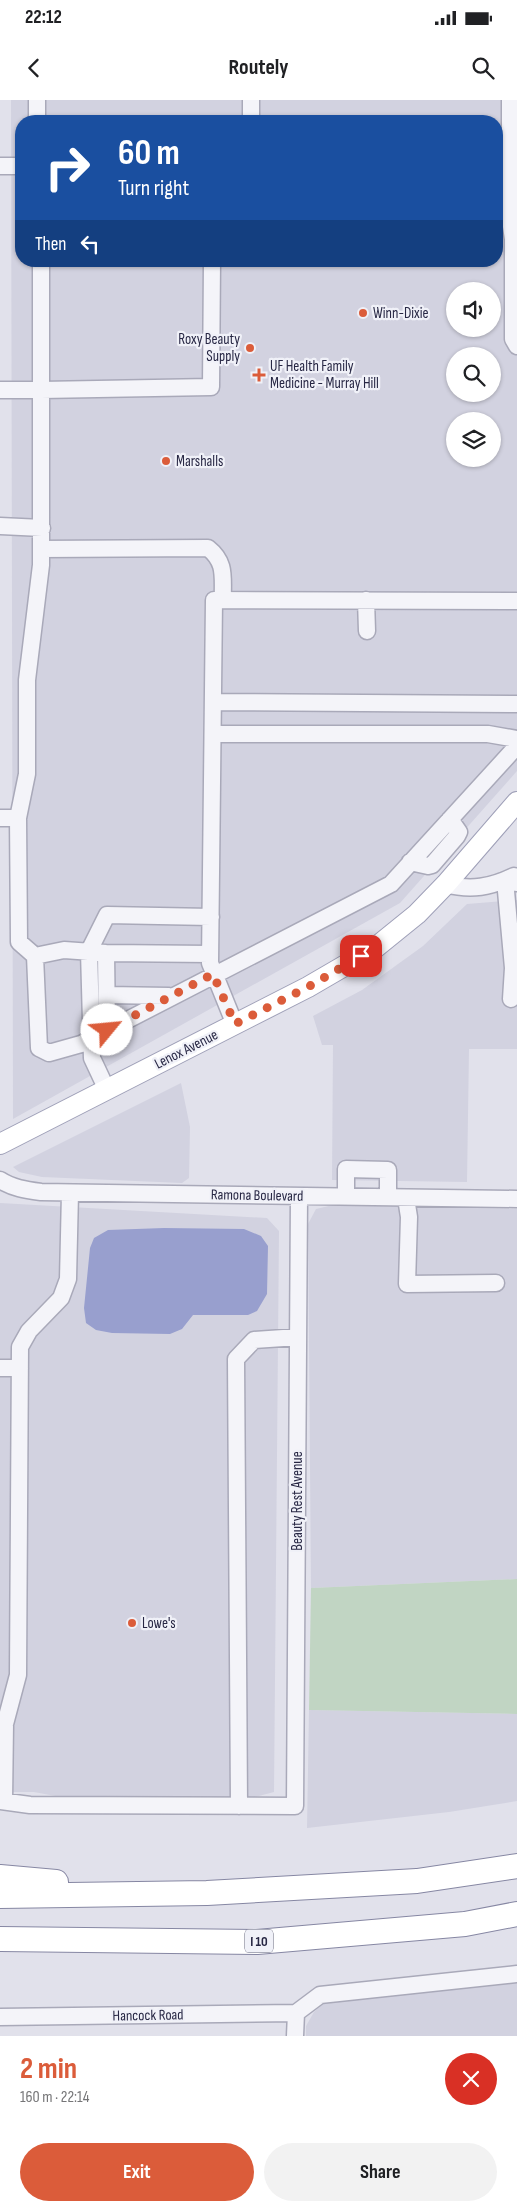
<!DOCTYPE html>
<meta charset="utf-8">
<style>
body{margin:0;font-family:"Sofia Sans Condensed",sans-serif;background:#f2f2f2;color:#202124;height:100vh;display:flex;flex-direction:column;font-size:19px;white-space:nowrap}
*{box-sizing:border-box;margin:0}
p{font-size:16px;color:#757577}
.icon{flex:none;width:28px;height:28px;fill:none;stroke:currentColor;stroke-width:2;stroke-linecap:round;stroke-linejoin:round}
.map{position:relative;height:1936px;overflow:hidden}
.details{display:flex;flex-direction:column;background:#fff;flex:1}
.details>*{flex:none}
.banner{position:absolute;left:15px;top:15px;width:488px;height:152px;border-radius:20px;box-shadow:0 1px 4px #0004;background:#1a4fa0;color:#fff;overflow:hidden}
.tools{position:absolute;left:446px;top:182px;display:grid;gap:10px}
.tools a{display:grid;place-items:center;width:55px;height:55px;border-radius:50%;background:#fff;box-shadow:0 1px 4px #0004;font-size:25px}
.pin{position:absolute;display:grid;place-items:center;width:42px;height:42px;color:#fff;margin:-21px;border-radius:10px;box-shadow:0 2px 8px #0006}
.me{position:absolute;width:55px;margin:-28px;rotate:62deg;stroke-linejoin:round;filter:drop-shadow(0 0 4px #0008)}
.turn{display:flex;align-items:center;gap:18px;height:105px;padding:0 20px;font-size:22px}
.turn .icon{width:65px;height:65px;stroke-width:2.5}
.turn b{display:block;font-size:35px;line-height:42px}
.then{display:flex;align-items:center;height:48px;padding:0 20px;background:#0003;gap:10px;font-size:19px}
.round{display:grid;place-items:center;flex:none;width:52px;height:52px;border-radius:26px;background:#f2f2f2}
.overview{display:flex;align-items:center;justify-content:space-between;height:85px;padding:0 20px}
h1{font-size:30px;font-weight:700;line-height:38px;color:#db5c3a}
.button{display:flex;gap:10px;margin-top:auto;padding:10px 20px}
.button a{flex:1;height:58px;border-radius:30px;background:#db5c3a;color:#fff;font-size:20px;font-weight:700;line-height:58px;text-align:center}
.button a+a{background:#f2f2f2;color:#202124}
.status{display:flex;justify-content:space-between;align-items:center;height:35px;padding:0 25px;background:#fff;direction:ltr}
.status svg{height:14px;fill:currentColor}
header{display:flex;justify-content:space-between;align-items:center;height:65px;padding:0 20px;background:#fff;font-size:22px;font-weight:700}
.map>svg:first-child{display:block}
.built{fill:#d2d2e0;fill-rule:evenodd}
.green{fill:#c1d5c3}
.water{fill:#989fce}
.lines{fill:none;stroke-linecap:round;stroke-linejoin:round}
.minor-casing{stroke:#a9a9b9;stroke-width:19}
.major-casing{stroke:#9fa0b8;stroke-width:22}
.highway-casing{stroke:#8687a3;stroke-width:26}
.minor{stroke:#f4f4f9;stroke-width:16}
.major{stroke:#fff;stroke-width:20}
.highway{stroke:#fff;stroke-width:24}
.route{stroke:#db5c3a;stroke-width:9;stroke-dasharray:0 16.2}
.poi-dot{fill:#db5c3a;stroke:#f0f1f8;stroke-width:2}
.labels{text-anchor:middle;stroke-width:4.5;stroke-linejoin:round;paint-order:stroke}
.shield{fill:#f0f1f8;stroke:#63647a;stroke-width:1}
.shield-label{font-size:14px;font-weight:bold;fill:#272744}
.poi-label{font-size:15px;fill:#272744;stroke:#f0f1f8;text-anchor:start}
.street-label{font-size:15px;fill:#272744;stroke:#f0f1f8}
</style>
<div class="status"><b>22:12</b><svg viewBox="0 0 49 12"><path d="M0 12V9h3v3zM5 12V6h3v6zM10 12V3h3v9zM15 12V0h3v12zM26 1h20v11H26zM47 4h2v5h-2z"/></svg></div>
<header><svg class="icon" aria-label="back" viewBox="0 0 24 24"><path d="M15 5l-7 7 7 7"/></svg>Routely<svg class="icon" aria-label="search" viewBox="0 0 24 24"><circle cx="10" cy="10" r="6"/><path d="M15 15l6 6"/></svg></header>
<div class="map">
<svg width="517" height="1936" viewBox="0 0 517 1936">
<rect width="100%" height="100%" fill="#e1e1eb"/>
<path class="built" d="M11,0H517V671L400,803L13,1019ZM21,21H496V161H21ZM455,191H492V229H455ZM455,256H492V294H455ZM455,321H492V359H455Z
M517,800V949H469L467,1082L332,1080L333,945H322L313,916L362,890L423,846L467,804Z
M181,983L190,1027L189,1078L182,1083L42,1077L19,1072L13,1067Z
M0,1103L267,1118L279,1131L274,1692L247,1699L66,1698L34,1692H0Z
M333,1105L517,1109V1479L311,1488L308,1124L316,1109Z
M309,1610L517,1614V1701L449,1712L307,1728Z
M517,1882V1936H306V1926L314,1912L325,1902Z"/>
<path class="green" d="M517,1479V1614L309,1610L311,1488Z"/>
<path class="water" d="M164,1128L244,1129L261,1136L268,1146L267,1194L257,1211L248,1215H193L182,1229L170,1234L112,1233L96,1230L86,1223L84,1208L90,1148L94,1138L108,1130Z"/>
<g class="lines">
<defs>
<path id="minor" d="M37,0V21
M251,0V21
M510,0V120L513,139V239L517,246
M0,66H21
M212,161L211,287L41,290V465L27,580V674L18,718L19,842L35,856L39,948L49,953L81,944L391,784L517,646
M0,290H41V161
M0,426L42,428
M41,449L208,448C227,463 222,478 223,500
M366,500L367,531
M213,602L517,604
M213,634H488L517,639
M0,718H18
M410,762L428,766L432,765L457,736L459,732L450,719
M446,784C471,791 491,787 514,776
M106,853L107,930
M35,856L64,850L106,853L210,854
M107,895L169,896
M511,899L513,868L505,780L517,783
M235,925L210,863L214,500L517,501
M107,990L92,958L89,851L107,815L211,817
M0,1080C12,1088 26,1090 41,1092L517,1099
M346,1097V1069L388,1070V1097
M406,1098L409,1117L407,1184L496,1183
M0,1268H20
M0,1701L30,1705L295,1706L299,1096
M4,1701L5,1624L18,1575L20,1247L29,1231L61,1198L68,1179L70,1093
M239,1706L236,1259L254,1240L298,1237
M296,1913L320,1895L517,1874
M0,1917L296,1913
M295,1936L296,1913"/>
<path id="major" d="M0,1044L308,887L375,848L417,814L446,784L517,702"/>
<path id="highway" d="M0,1777L56,1782
M0,1796L207,1793L417,1781L517,1766
M0,1839L257,1842L465,1824L517,1814"/>
</defs>
<use href="#minor" class="minor-casing"/>
<use href="#major" class="major-casing"/>
<use href="#highway" class="highway-casing"/>
<use href="#minor" class="minor"/>
<use href="#major" class="major"/>
<use href="#highway" class="highway"/>
</g>
<g class="lines">
<path class="route" d="M107,930L213,874L235,924L308,887L361,856"/>
</g>
<g class="poi-dot">
<circle cx="363" cy="213" r="5"/>
<circle cx="250" cy="248" r="5"/>
<path d="M256.5 267.5h5v5h5v5h-5v5h-5v-5h-5v-5h5z"/>
<circle cx="166" cy="361" r="5"/>
<circle cx="132" cy="1523" r="5"/>
</g>
<g class="labels">
<rect class="shield" x="245" y="1829.5" width="28" height="23" rx="4"/>
<g class="shield-label">
<text x="259" y="1846">I 10</text>
</g>
<g class="poi-label">
<text x="373" y="218">Winn-Dixie</text>
<text x="240" y="244" text-anchor="end">Roxy Beauty<tspan x="240" dy="17">Supply</tspan></text>
<text x="270" y="271">UF Health Family<tspan x="270" dy="17">Medicine - Murray Hill</tspan></text>
<text x="176" y="366">Marshalls</text>
<text x="142" y="1528">Lowe's</text>
</g>
<g class="street-label">
<text transform="translate(186 949) rotate(-27)" y="5">Lenox Avenue</text>
<text transform="translate(257 1095) rotate(1)" y="5">Ramona Boulevard</text>
<text transform="translate(297 1401) rotate(-90)" y="5">Beauty Rest Avenue</text>
<text transform="translate(148 1915) rotate(-1)" y="5">Hancock Road</text>
</g>
</g>
</svg>
<div class="tools">
<a><svg class="icon" aria-label="sound" viewBox="0 0 24 24"><path d="M4 9h4l5-4v14l-5-4H4zM17 9q2 3 0 6"/></svg></a>
<a><svg class="icon" aria-label="search" viewBox="0 0 24 24"><circle cx="10" cy="10" r="6"/><path d="M15 15l6 6"/></svg></a>
<a><svg class="icon" aria-label="layers" viewBox="0 0 24 24"><path d="M12 4l9 5-9 5-9-5zM3 14l9 5 9-5"/></svg></a>
</div>
<div class="pin" style="left:361px;top:856px;background:#d93025"><svg class="icon" aria-label="arrive" viewBox="0 0 24 24"><path d="M6 21V4h12l-3 4 3 4H6"/></svg></div>
<svg class="me" style="left:107px;top:930px" viewBox="-20 -20 40 40"><circle r="19" fill="#fff"/><path d="M0-13L10 11 0 6-10 11z" fill="#db5c3a"/></svg>
<div class="banner">
<div class="turn"><svg class="icon" aria-label="right" viewBox="0 0 24 24"><path d="M7 20v-9h11M14 6l5 5-5 5"/></svg><div><b>60 m</b>Turn right</div></div>
<div class="then">Then<svg class="icon" aria-label="left" viewBox="0 0 24 24"><path d="M17 20v-9H6M10 6l-5 5 5 5"/></svg></div>
</div>
</div>
<section class="details">
<div class="overview"><div><h1>2 min</h1><p>160 m · 22:14</p></div><a class="round" style="background:#d93025;color:#fff"><svg class="icon" aria-label="close" viewBox="0 0 24 24"><path d="M6 6l12 12M18 6L6 18"/></svg></a></div>
<div class="button"><a>Exit</a><a>Share</a></div>
</section>
